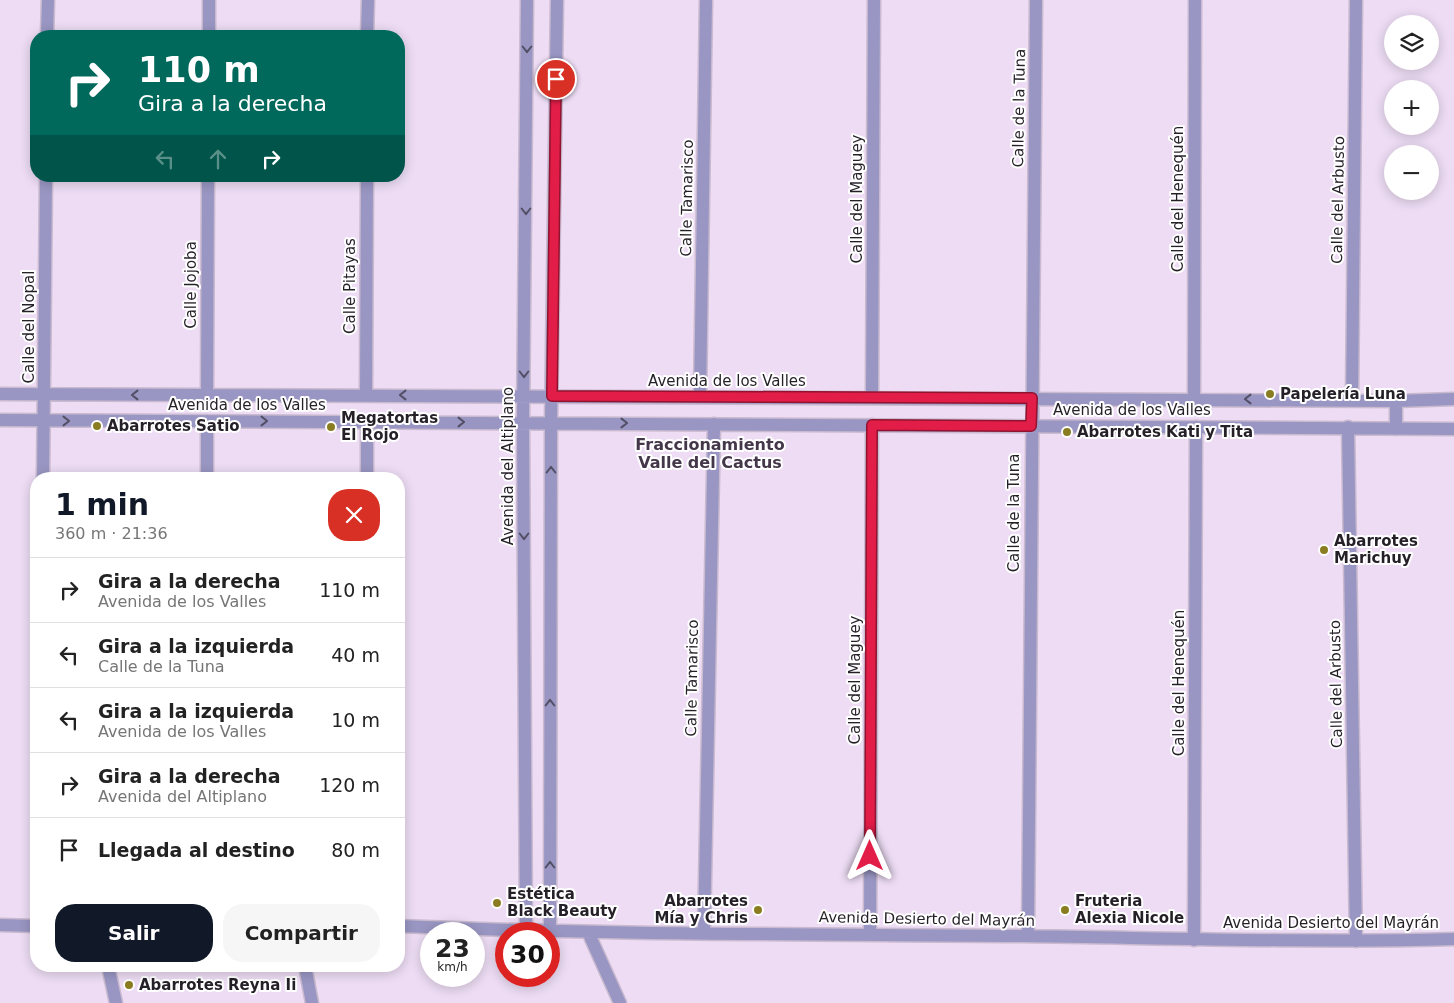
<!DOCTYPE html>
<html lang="es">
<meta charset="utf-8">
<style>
body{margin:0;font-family:"DejaVu Sans",sans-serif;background:#f6f6f6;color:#222;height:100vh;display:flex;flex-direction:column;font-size:19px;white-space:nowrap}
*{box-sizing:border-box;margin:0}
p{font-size:16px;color:#767676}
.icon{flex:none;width:28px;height:28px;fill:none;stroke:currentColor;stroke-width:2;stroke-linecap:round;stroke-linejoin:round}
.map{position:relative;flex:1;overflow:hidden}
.panel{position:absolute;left:30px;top:472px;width:375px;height:500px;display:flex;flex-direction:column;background:#fff;border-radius:20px;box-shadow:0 2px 12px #0003}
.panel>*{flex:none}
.hud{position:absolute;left:30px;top:30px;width:375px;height:152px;border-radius:20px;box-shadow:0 2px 12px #0003;background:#00695c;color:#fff;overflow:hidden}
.controls{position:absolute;left:1384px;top:15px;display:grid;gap:10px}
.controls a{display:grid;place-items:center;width:55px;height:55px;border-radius:50%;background:#fff;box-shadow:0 2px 12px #0003;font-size:25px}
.speed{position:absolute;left:420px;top:922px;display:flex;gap:10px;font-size:25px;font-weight:700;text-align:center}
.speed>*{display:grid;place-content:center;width:65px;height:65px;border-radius:50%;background:#fff;box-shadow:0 2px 12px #0003;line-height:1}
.speed small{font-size:12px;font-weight:400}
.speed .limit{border:8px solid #d22;background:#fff;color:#111}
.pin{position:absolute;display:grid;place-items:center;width:42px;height:42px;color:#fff;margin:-21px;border:2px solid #fff;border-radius:50%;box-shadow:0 1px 5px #0007}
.me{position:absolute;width:55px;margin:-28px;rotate:0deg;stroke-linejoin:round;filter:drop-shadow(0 0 4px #0008)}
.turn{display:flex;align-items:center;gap:18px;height:105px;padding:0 25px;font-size:22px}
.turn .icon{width:65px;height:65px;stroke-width:2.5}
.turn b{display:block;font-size:35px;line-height:42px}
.lanes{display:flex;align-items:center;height:48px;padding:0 25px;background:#0003;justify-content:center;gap:25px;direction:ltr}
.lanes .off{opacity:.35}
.round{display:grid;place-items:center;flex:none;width:52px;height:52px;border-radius:20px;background:#f6f6f6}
.summary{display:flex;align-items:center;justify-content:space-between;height:85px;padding:0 25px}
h1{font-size:30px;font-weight:600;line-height:38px;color:#111827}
.action{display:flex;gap:10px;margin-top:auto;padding:10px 25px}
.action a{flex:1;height:58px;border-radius:20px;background:#111827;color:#fff;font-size:20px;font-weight:600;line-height:58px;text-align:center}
.action a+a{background:#f6f6f6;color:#222}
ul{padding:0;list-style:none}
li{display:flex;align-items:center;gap:15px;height:65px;padding:0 25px;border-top:1px solid #e0e0e0}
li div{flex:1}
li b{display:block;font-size:19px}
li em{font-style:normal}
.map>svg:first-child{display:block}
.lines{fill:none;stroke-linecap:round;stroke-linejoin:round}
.minor-casing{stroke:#c9bacf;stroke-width:15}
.minor{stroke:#9996c3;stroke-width:12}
.oneway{stroke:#534f66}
.route-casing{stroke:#92132f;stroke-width:12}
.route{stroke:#e11d48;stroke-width:9}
.poi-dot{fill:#897c21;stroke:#fff;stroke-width:2}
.labels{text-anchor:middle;stroke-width:4;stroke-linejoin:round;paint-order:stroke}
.street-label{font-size:15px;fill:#251f28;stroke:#fff}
.poi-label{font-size:15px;font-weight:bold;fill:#251f28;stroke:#fff;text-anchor:start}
.neighbourhood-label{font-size:16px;font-weight:bold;fill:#443749;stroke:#fff}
</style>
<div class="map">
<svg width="1454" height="1003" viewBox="0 0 1454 1003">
<rect width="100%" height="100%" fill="#eddcf4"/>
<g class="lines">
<defs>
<path id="minor" d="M47,36L48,0
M209,36V0
M367,36L368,0
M0,394L1396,401L1454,399
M207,395L208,176
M366,395L367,176
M700,397L706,0
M872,398L874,0
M1194,399L1195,0
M1352,400L1356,0
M0,420L1454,429
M367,422V479
M1348,427L1356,941
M1396,429V401
M43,479L46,176
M207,479V421
M0,925L36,926
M399,926C607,935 816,934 1024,936C1168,938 1311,943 1454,939
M550,931L551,423L557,0
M526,932L523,423L527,0
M588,932L620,1003
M704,933L714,424
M870,935L872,425
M1028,936L1036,0
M1194,940L1196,427
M108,966L116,1003
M305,966L312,1003"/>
</defs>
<use href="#minor" class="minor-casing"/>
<use href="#minor" class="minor"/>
</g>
<defs><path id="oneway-chevron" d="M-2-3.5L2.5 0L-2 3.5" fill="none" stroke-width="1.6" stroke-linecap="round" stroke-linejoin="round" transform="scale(1.25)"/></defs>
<g class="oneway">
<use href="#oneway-chevron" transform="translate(527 49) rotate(90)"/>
<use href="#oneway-chevron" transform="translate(526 211) rotate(90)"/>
<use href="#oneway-chevron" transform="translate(524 374) rotate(90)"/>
<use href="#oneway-chevron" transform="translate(135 395) rotate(-180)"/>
<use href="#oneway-chevron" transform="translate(403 395) rotate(-180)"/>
<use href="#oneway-chevron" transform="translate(1248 399) rotate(-180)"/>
<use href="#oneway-chevron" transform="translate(66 421)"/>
<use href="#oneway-chevron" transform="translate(264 421)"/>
<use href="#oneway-chevron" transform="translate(461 422)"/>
<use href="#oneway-chevron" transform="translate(624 423)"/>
<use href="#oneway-chevron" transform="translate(551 470) rotate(-90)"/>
<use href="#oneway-chevron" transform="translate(524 536) rotate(90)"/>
<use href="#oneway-chevron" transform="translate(550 703) rotate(-90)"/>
<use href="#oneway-chevron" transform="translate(550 865) rotate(-90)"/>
</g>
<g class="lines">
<defs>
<path id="route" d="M556,79L552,396L1032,398L1031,426L872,425L870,856"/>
</defs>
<use href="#route" class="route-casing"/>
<use href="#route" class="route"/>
</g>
<g class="poi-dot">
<circle cx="1270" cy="394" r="5"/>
<circle cx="97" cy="426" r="5"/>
<circle cx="331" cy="427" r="5"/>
<circle cx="1067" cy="432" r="5"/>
<circle cx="1324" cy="550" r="5"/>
<circle cx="497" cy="903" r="5"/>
<circle cx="758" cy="910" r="5"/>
<circle cx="1065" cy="910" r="5"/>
<circle cx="129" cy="985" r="5"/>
</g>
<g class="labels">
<g class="street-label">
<text transform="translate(1019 108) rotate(-89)" y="5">Calle de la Tuna</text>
<text transform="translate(687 198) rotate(-89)" y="5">Calle Tamarisco</text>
<text transform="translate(857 199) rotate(-90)" y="5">Calle del Maguey</text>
<text transform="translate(1178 199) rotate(-90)" y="5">Calle del Henequén</text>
<text transform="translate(1338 200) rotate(-89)" y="5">Calle del Arbusto</text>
<text transform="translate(191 285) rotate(-90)" y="5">Calle Jojoba</text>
<text transform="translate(350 286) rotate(-90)" y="5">Calle Pitayas</text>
<text transform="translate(29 327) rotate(-90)" y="5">Calle del Nopal</text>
<text x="727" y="386">Avenida de los Valles</text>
<text x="247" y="410">Avenida de los Valles</text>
<text x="1132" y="415">Avenida de los Valles</text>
<text transform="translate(508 466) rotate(-90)" y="5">Avenida del Altiplano</text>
<text transform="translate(1014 513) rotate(-90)" y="5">Calle de la Tuna</text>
<text transform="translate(692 678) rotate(-89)" y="5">Calle Tamarisco</text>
<text transform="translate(855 680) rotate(-90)" y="5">Calle del Maguey</text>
<text transform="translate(1179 683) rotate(-90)" y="5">Calle del Henequén</text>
<text transform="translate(1336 684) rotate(-91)" y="5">Calle del Arbusto</text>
<text transform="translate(927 919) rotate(1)" y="5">Avenida Desierto del Mayrán</text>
<text x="1331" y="928">Avenida Desierto del Mayrán</text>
</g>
<g class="poi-label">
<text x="1280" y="399">Papelería Luna</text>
<text x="341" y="423">Megatortas<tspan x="341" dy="17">El Rojo</tspan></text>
<text x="107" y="431">Abarrotes Satio</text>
<text x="1077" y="437">Abarrotes Kati y Tita</text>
<text x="1334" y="546">Abarrotes<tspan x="1334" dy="17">Marichuy</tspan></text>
<text x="507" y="899">Estética<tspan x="507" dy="17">Black Beauty</tspan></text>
<text x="748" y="906" text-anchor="end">Abarrotes<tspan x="748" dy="17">Mía y Chris</tspan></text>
<text x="1075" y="906">Fruteria<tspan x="1075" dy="17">Alexia Nicole</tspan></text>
<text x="139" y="990">Abarrotes Reyna Ii</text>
</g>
<g class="neighbourhood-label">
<text x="710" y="450">Fraccionamiento<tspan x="710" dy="18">Valle del Cactus</tspan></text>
</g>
</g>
</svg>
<div class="controls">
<a><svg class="icon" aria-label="layers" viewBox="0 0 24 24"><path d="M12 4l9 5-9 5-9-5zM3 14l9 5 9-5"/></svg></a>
<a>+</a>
<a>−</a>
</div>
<div class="speed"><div>23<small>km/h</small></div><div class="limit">30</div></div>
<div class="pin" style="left:556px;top:79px;background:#d93025"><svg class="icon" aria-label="arrive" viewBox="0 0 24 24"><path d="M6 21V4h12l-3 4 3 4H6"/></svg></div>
<svg class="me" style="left:870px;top:856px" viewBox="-20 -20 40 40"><path d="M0-17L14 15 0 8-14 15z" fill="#e11d48" stroke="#fff" stroke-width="4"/></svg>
<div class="hud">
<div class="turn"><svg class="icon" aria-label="right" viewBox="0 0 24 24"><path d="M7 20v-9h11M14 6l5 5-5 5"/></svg><div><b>110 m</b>Gira a la derecha</div></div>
<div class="lanes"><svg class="icon off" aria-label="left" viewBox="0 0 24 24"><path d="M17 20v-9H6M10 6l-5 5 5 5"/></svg><svg class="icon off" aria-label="ahead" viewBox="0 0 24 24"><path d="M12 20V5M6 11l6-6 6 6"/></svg><svg class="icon" aria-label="right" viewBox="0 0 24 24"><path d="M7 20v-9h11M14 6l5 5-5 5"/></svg></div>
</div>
<section class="panel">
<div class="summary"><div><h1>1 min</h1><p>360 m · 21:36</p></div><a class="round" style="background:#d93025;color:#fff"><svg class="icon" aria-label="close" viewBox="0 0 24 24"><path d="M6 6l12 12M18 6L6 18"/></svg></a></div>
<ul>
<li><svg class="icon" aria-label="right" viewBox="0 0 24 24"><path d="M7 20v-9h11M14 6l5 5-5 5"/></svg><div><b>Gira a la derecha</b><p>Avenida de los Valles</p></div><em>110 m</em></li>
<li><svg class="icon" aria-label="left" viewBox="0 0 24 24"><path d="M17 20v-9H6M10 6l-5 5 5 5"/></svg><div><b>Gira a la izquierda</b><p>Calle de la Tuna</p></div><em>40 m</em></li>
<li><svg class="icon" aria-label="left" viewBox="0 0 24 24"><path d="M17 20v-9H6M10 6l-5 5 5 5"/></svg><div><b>Gira a la izquierda</b><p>Avenida de los Valles</p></div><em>10 m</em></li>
<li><svg class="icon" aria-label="right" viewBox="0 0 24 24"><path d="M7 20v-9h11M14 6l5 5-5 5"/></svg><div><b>Gira a la derecha</b><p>Avenida del Altiplano</p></div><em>120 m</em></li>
<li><svg class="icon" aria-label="arrive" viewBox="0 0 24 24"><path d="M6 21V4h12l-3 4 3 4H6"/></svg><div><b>Llegada al destino</b></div><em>80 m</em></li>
</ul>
<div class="action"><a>Salir</a><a>Compartir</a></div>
</section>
</div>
